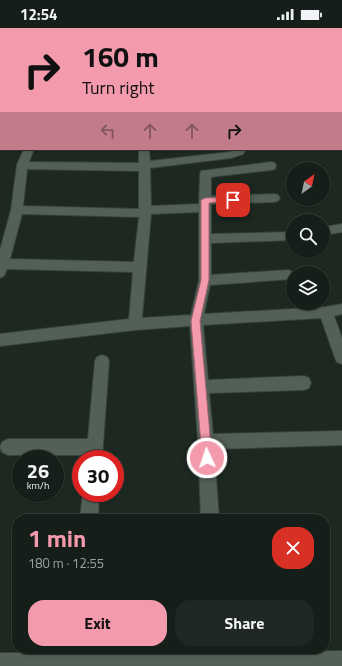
<!DOCTYPE html>
<meta charset="utf-8">
<style>
body{margin:0;font-family:"Titillium Web",sans-serif;background:#1f2722;color:#f1f3f6;height:100vh;display:flex;flex-direction:column;font-size:15px;white-space:nowrap}
*{box-sizing:border-box;margin:0}
p{font-size:13px;color:#9ea2a2}
.icon{flex:none;width:22px;height:22px;fill:none;stroke:currentColor;stroke-width:2;stroke-linecap:round;stroke-linejoin:round}
.map{position:relative;flex:1;overflow:hidden}
.panel{position:absolute;left:12px;top:486px;width:318px;height:140px;display:flex;flex-direction:column;background:#161e19;border-radius:16px;box-shadow:0 1px 3px #0004,0 0 0 1px #353c38}
.panel>*{flex:none}
.hud{position:absolute;left:0px;top:0px;width:342px;height:122px;box-shadow:0 1px 3px #0004,0 0 0 1px #353c38;background:#f39aac;color:#111;overflow:hidden}
.needle{width:26px;rotate:33deg}
.controls{position:absolute;left:286px;top:134px;display:grid;gap:8px}
.controls a{display:grid;place-items:center;width:44px;height:44px;border-radius:50%;background:#161e19;box-shadow:0 1px 3px #0004,0 0 0 1px #353c38;font-size:20px}
.speed{position:absolute;left:12px;top:422px;display:flex;gap:8px;font-size:20px;font-weight:700;text-align:center}
.speed>*{display:grid;place-content:center;width:52px;height:52px;border-radius:50%;background:#161e19;box-shadow:0 1px 3px #0004,0 0 0 1px #353c38;line-height:1}
.speed small{font-size:10px;font-weight:400}
.speed .limit{border:6px solid #d22;background:#fff;color:#111}
.pin{position:absolute;display:grid;place-items:center;width:34px;height:34px;color:#fff;margin:-17px;border-radius:8px;box-shadow:0 2px 6px #0006}
.me{position:absolute;width:44px;margin:-22px;rotate:357deg;stroke-linejoin:round;filter:drop-shadow(0 0 3px #0008)}
.turn{display:flex;align-items:center;gap:14px;height:84px;padding:0 16px;font-size:18px}
.turn .icon{width:52px;height:52px;stroke-width:2.5}
.turn b{display:block;font-size:28px;line-height:34px}
.lanes{display:flex;align-items:center;height:38px;padding:0 16px;background:#0003;justify-content:center;gap:20px;direction:ltr}
.lanes .off{opacity:.35}
.round{display:grid;place-items:center;flex:none;width:42px;height:42px;border-radius:16px;background:#1f2722}
.headline{display:flex;align-items:center;justify-content:space-between;height:68px;padding:0 16px}
h1{font-size:24px;font-weight:700;line-height:30px;color:#f39aac}
.primary-button{display:flex;gap:8px;margin-top:auto;padding:8px 16px}
.primary-button a{flex:1;height:46px;border-radius:16px;background:#f39aac;color:#111;font-size:16px;font-weight:700;line-height:46px;text-align:center}
.primary-button a+a{background:#1f2722;color:#f1f3f6}
.status{display:flex;justify-content:space-between;align-items:center;height:28px;padding:0 20px;background:#161e19;direction:ltr}
.status svg{height:11px;fill:currentColor}
.map>svg:first-child{display:block}
.lines{fill:none;stroke-linecap:round;stroke-linejoin:round}
.minor-casing{stroke:#39423d;stroke-width:2}
.minor{fill:#536057;fill-rule:evenodd}
.route{fill:#f39aac;stroke:#9e6470}
</style>
<div class="status"><b>12:54</b><svg viewBox="0 0 49 12"><path d="M0 12V9h3v3zM5 12V6h3v6zM10 12V3h3v9zM15 12V0h3v12zM26 1h20v11H26zM47 4h2v5h-2z"/></svg></div>
<div class="map">
<svg width="342" height="638" viewBox="0 0 342 638">
<rect width="100%" height="100%" fill="#1d2821"/>
<g class="lines">
<defs>
<path id="minor" d="M149,0H157V1H149Z
M0,34H1V40H0Z
M341,55H342V61H341Z
M0,67H1L0,75Z
M0,87H1V93H0Z
M24,121H34L29,134L139,135V121H149L150,133L230,124L236,121H246L243,126L231,130L150,140L151,178L199,176L200,146L201,143L271,134L275,135L276,138L275,141L271,142L211,149V168L274,166L278,167L280,170L278,173L274,174L211,176V206L293,204V212L211,215V247L289,242L294,245H293V251L210,257L204,286L326,279L342,276V286L334,288L342,310V336L337,334L335,330L321,290L203,297L208,352L304,348L309,350L311,355L309,360L304,362L209,365L213,406L342,403V417L214,421L219,491H201L198,414L190,298L135,302L0,318V306L129,291L133,244L7,241L4,248L0,250V222L11,182L17,137ZM27,141L139,143V181L23,178ZM199,184V252L191,287L142,290L151,186ZM22,186L139,189L134,234L10,231Z
M342,196V204L323,207V199Z
M102,327L107,329L109,333L102,431H86V427H8L2,424L0,419L2,414L8,411H88L95,333L97,329Z
M83,465H99L98,491H80Z
M68,621H88L87,625L342,623V638H0V625H68Z"/>
</defs>
<use href="#minor" class="minor-casing"/>
<use href="#minor" class="minor"/>
</g>
<path class="route" d="M233,169L236,172L235,173L209,175V252L200,293L212,430L211,433L207,435L203,433L202,430L191,293L201,252V172L205,170Z"/>
</svg>
<div class="controls">
<a><svg class="needle" viewBox="-14 -14 28 28"><path d="M0-13l5 13h-10z" fill="#e53935"/><path d="M0 13l5-13h-10z" fill="#9ea2a2"/></svg></a>
<a><svg class="icon" aria-label="search" viewBox="0 0 24 24"><circle cx="10" cy="10" r="6"/><path d="M15 15l6 6"/></svg></a>
<a><svg class="icon" aria-label="layers" viewBox="0 0 24 24"><path d="M12 4l9 5-9 5-9-5zM3 14l9 5 9-5"/></svg></a>
</div>
<div class="speed"><div>26<small>km/h</small></div><div class="limit">30</div></div>
<div class="pin" style="left:233px;top:172px;background:#d93025"><svg class="icon" aria-label="arrive" viewBox="0 0 24 24"><path d="M6 21V4h12l-3 4 3 4H6"/></svg></div>
<svg class="me" style="left:207px;top:430px" viewBox="-20 -20 40 40"><circle r="17" fill="#f39aac" stroke="#fff" stroke-width="3"/><path d="M0-11L8 9 0 5-8 9z" fill="#fff"/></svg>
<div class="hud">
<div class="turn"><svg class="icon" aria-label="right" viewBox="0 0 24 24"><path d="M7 20v-9h11M14 6l5 5-5 5"/></svg><div><b>160 m</b>Turn right</div></div>
<div class="lanes"><svg class="icon off" aria-label="left" viewBox="0 0 24 24"><path d="M17 20v-9H6M10 6l-5 5 5 5"/></svg><svg class="icon off" aria-label="ahead" viewBox="0 0 24 24"><path d="M12 20V5M6 11l6-6 6 6"/></svg><svg class="icon off" aria-label="ahead" viewBox="0 0 24 24"><path d="M12 20V5M6 11l6-6 6 6"/></svg><svg class="icon" aria-label="right" viewBox="0 0 24 24"><path d="M7 20v-9h11M14 6l5 5-5 5"/></svg></div>
</div>
<section class="panel">
<div class="headline"><div><h1>1 min</h1><p>180 m · 12:55</p></div><a class="round" style="background:#d93025;color:#fff"><svg class="icon" aria-label="close" viewBox="0 0 24 24"><path d="M6 6l12 12M18 6L6 18"/></svg></a></div>
<div class="primary-button"><a>Exit</a><a>Share</a></div>
</section>
</div>
